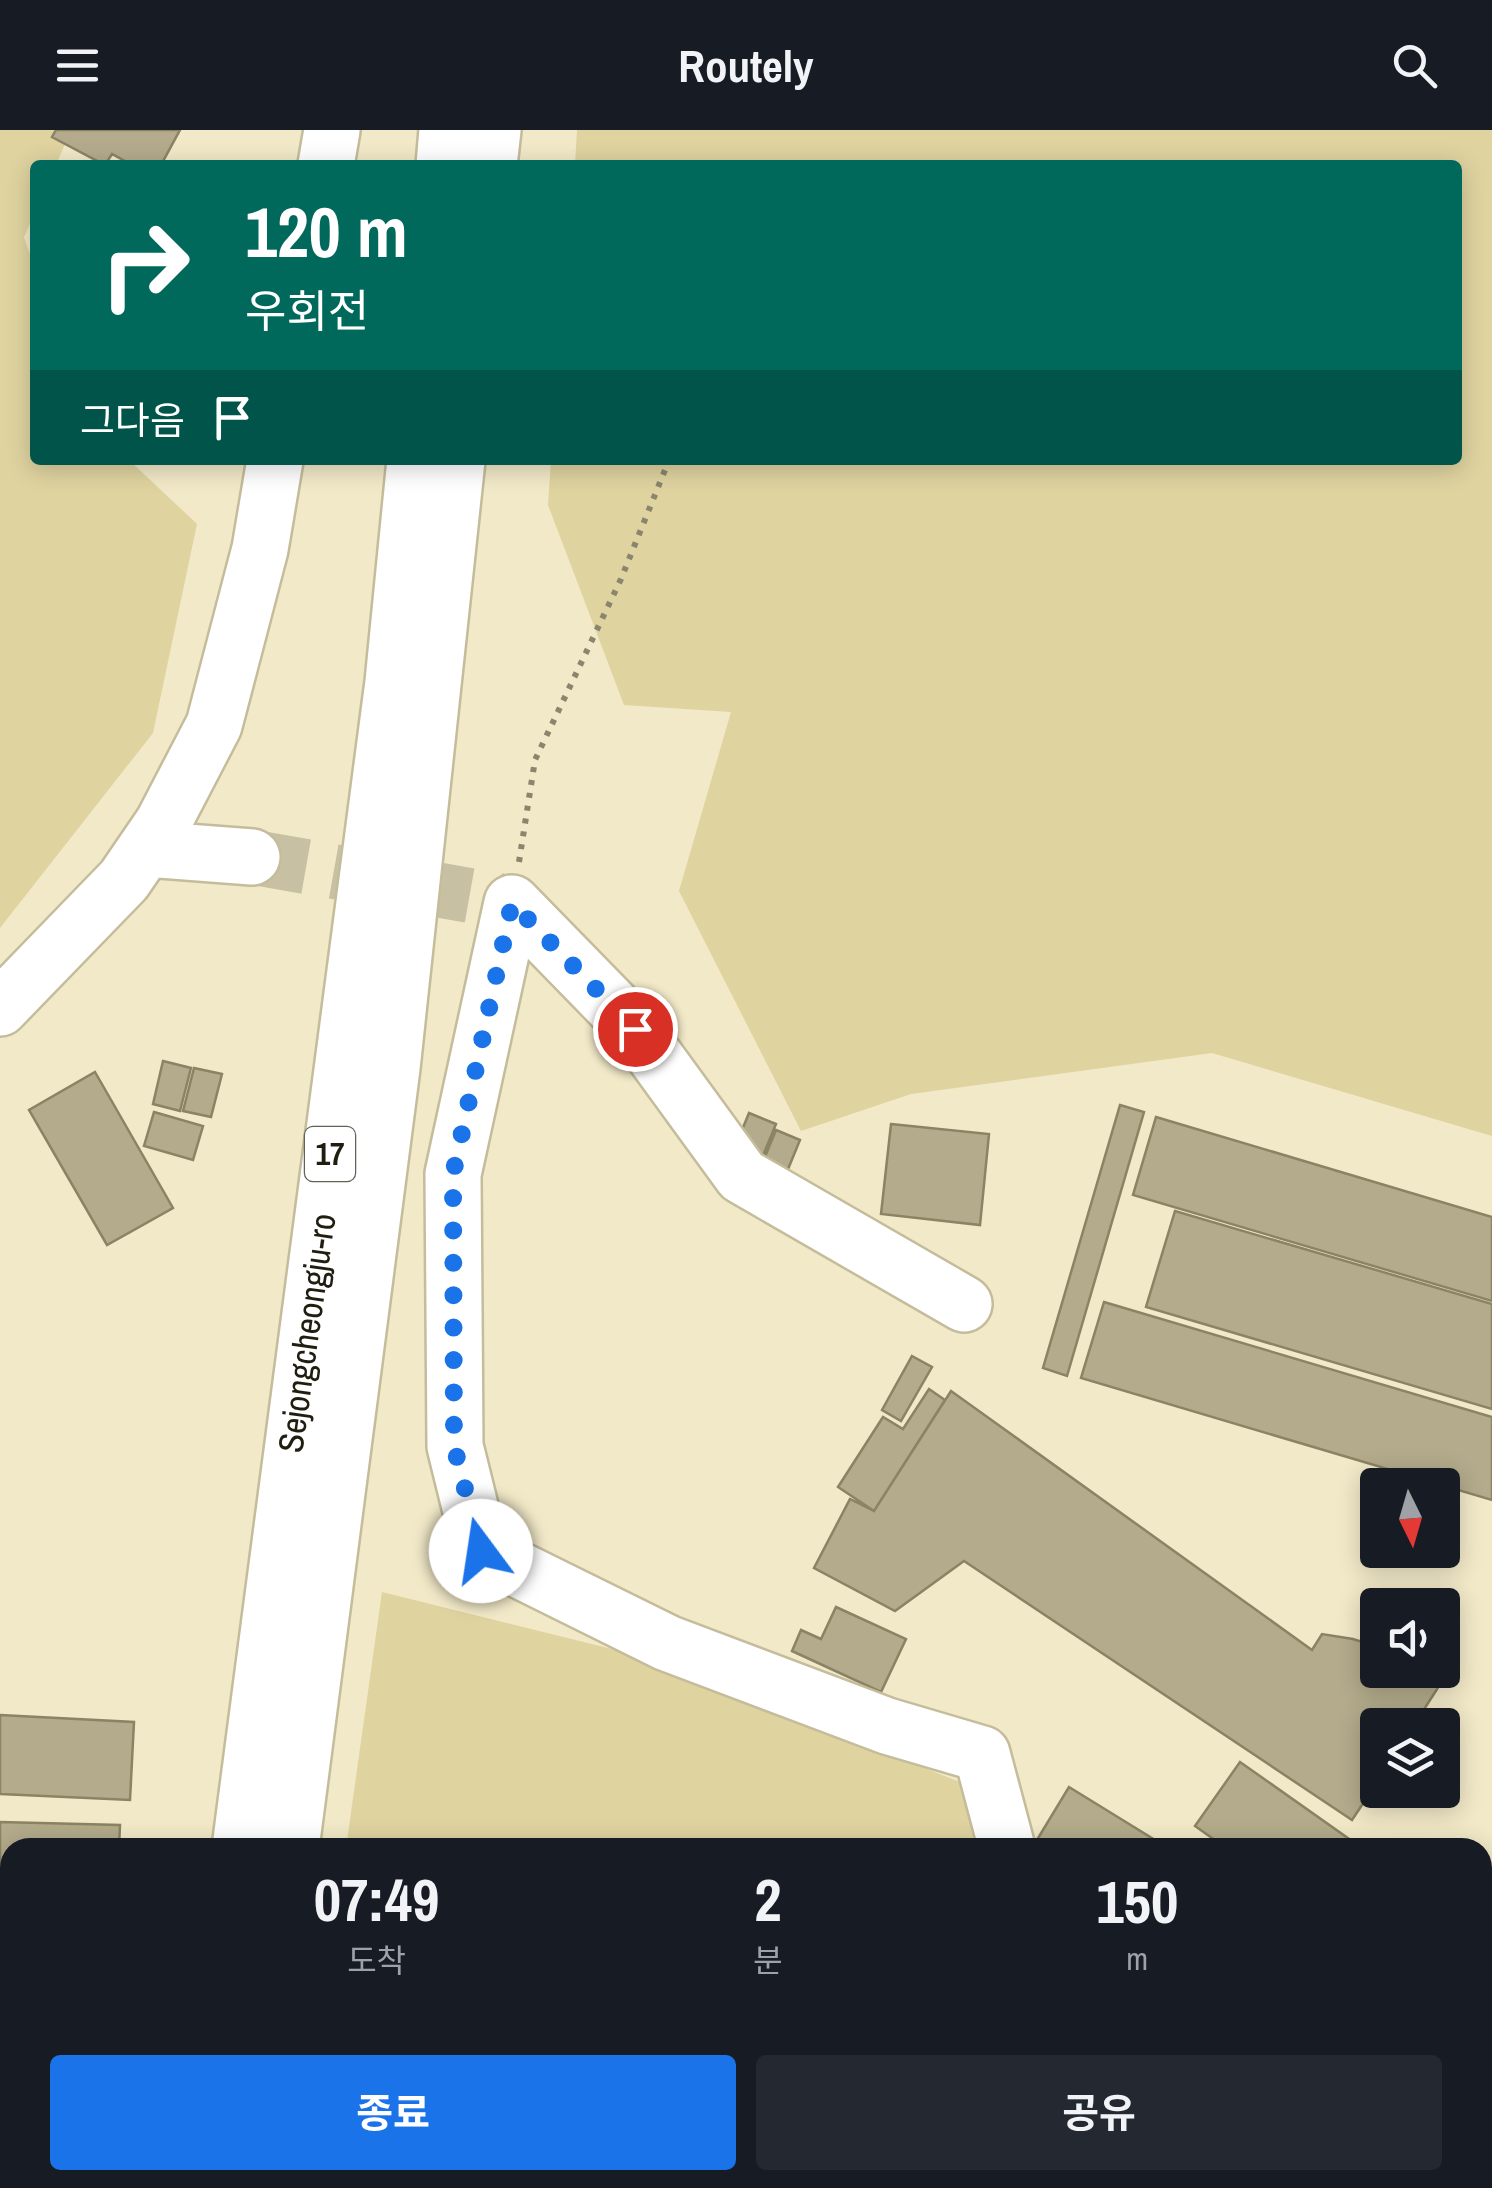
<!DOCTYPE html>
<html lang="ko">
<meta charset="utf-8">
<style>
body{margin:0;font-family:"Archivo Narrow","Noto Sans KR",sans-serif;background:#242831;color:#f1f3f6;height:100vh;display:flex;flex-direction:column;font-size:38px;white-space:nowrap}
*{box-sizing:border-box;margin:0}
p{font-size:32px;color:#9ea1a6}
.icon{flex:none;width:55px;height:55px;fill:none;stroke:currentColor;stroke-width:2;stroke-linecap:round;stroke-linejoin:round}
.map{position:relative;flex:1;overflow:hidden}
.details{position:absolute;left:0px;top:1708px;width:1492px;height:352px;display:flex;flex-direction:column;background:#171b24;border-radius:30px 30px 0 0;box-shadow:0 5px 25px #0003}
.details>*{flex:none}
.hud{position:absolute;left:30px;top:30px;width:1432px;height:305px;border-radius:10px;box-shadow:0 5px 25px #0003;background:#00695c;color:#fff;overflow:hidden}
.needle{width:65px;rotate:175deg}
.controls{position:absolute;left:1360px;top:1338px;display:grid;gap:20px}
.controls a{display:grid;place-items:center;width:100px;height:100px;border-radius:10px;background:#171b24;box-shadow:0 5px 25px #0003;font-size:50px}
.pin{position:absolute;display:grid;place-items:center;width:85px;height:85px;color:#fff;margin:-42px;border:5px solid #fff;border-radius:50%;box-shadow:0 2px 10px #0007}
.me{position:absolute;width:110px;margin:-55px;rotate:346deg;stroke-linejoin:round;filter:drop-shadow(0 0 8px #0008)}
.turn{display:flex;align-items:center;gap:35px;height:210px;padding:0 50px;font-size:45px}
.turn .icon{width:130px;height:130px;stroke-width:2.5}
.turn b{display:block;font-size:70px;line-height:85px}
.then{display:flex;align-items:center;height:95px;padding:0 50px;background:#0003;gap:20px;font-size:38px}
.eta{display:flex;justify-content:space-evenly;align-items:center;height:170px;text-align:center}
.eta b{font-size:60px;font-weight:700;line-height:70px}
.button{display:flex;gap:20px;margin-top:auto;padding:20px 50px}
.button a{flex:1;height:115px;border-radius:10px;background:#1a73e8;color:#fff;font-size:40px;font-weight:700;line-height:115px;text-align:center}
.button a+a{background:#242831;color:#f1f3f6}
header{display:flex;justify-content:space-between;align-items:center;height:130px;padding:0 50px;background:#171b24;font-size:45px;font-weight:700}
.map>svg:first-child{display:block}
.green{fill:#dfd3a0}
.building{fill:#b3ab8b;stroke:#8a8364;stroke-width:2.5}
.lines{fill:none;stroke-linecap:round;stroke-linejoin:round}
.minor-tunnel{stroke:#c8c0a3;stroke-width:55;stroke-dasharray:55 28;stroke-linecap:butt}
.minor-casing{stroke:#c4bc9b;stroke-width:60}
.highway-casing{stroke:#c4bc9b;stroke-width:60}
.path{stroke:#8b856e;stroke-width:6;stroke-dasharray:5 8;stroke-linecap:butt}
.minor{stroke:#fff;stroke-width:55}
.highway{stroke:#fff;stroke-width:55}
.route{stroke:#1a73e8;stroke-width:18;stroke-dasharray:0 32.4}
.labels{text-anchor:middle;stroke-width:9;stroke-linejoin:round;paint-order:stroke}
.shield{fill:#fff;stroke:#636158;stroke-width:2.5}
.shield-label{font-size:32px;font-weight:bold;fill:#201d11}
.street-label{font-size:35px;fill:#201d11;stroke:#fff}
</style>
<header><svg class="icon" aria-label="menu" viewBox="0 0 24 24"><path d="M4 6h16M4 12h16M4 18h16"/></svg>Routely<svg class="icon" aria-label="search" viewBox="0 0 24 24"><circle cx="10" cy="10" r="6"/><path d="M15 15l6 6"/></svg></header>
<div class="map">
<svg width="1492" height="2058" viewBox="0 0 1492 2058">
<rect width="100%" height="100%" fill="#f2e9c8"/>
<path class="green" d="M0,0H71L56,35H35V83L24,107L35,139V330H129L197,394L153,603L0,798Z
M577,0H1492V1006L1212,923L911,964L801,1001L679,761L731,582L624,575L548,375L551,330H1458V35H575Z
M382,1462L632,1524L978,1659L990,1718H346Z
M307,2050H1150L1161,2058H306Z"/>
<path class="building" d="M56,0H180L161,35H132L112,24L105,35L52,7Z
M163,931L191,938L180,981L153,974Z
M194,938L222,944L211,987L183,981Z
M95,942L173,1078L107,1115L29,980Z
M1120,975L1144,982L1067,1246L1043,1238Z
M154,982L203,996L193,1030L144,1016Z
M749,983L776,994L762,1028L735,1017Z
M1156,987L1492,1087V1171L1133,1065Z
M891,994L989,1004L980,1095L881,1084Z
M776,1000L800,1010L786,1044L762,1034Z
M1175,1081L1492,1174V1279L1146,1177Z
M1104,1172L1492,1287V1370L1081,1248Z
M912,1226L932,1237L901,1291L882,1280Z
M929,1259L945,1270L874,1381L838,1357L883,1287L903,1299Z
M951,1261L1312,1520L1322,1504L1353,1509L1378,1517V1540H1426L1441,1553L1414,1595H1378V1651L1352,1690L964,1431L895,1481L814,1438L850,1369L874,1381Z
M836,1477L906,1509L881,1562L792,1521L801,1500L821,1509Z
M0,1585L134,1592L130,1670L0,1664Z
M1240,1632L1362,1718H1226L1195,1696Z
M1069,1657L1168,1718H1032Z
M0,1692L120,1695L119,1718H10V1741H0Z
M1482,1908L1492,1914V1957L1482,1972Z
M1182,2050H1267L1277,2058H1192Z"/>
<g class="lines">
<path class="minor-tunnel" d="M252,727L512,773"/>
<defs>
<path id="minor" d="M326,35L332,0
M147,719L252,727
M512,773L453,1044L455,1316L481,1421L667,1513L887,1596L982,1624L1007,1718
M512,773L635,899L742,1046L964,1174
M0,878L124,750L163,693L214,595L260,419L275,330"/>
<path id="highway" d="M444,35L447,0
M489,35L493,0
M240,1718L393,552L415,330
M291,1718L392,938L457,330
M197,2058L198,2050
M247,2058L248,2050"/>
</defs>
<use href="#minor" class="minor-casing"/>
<use href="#highway" class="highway-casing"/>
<path class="path" d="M519,732L535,630L621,449L669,330
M29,2058L30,2050"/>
<use href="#minor" class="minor"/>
<use href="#highway" class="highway"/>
</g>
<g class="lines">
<path class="route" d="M481,1421L454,1316L453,1044L512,773L635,899"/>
</g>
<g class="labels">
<rect class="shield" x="305" y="997" width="50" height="54" rx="8"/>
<g class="shield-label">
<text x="330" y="1035">17</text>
</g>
<g class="street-label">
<text transform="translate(307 1203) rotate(-82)" y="12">Sejongcheongju-ro</text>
</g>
</g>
</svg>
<div class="controls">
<a><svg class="needle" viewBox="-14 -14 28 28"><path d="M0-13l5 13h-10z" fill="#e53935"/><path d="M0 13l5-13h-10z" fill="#9ea1a6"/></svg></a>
<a><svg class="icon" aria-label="sound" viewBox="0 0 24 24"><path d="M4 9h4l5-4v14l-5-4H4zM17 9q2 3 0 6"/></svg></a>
<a><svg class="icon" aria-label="layers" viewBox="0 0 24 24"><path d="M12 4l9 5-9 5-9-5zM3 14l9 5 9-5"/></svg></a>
</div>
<div class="pin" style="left:635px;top:899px;background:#d93025"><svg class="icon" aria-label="arrive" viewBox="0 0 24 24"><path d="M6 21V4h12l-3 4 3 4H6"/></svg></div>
<svg class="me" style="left:481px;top:1421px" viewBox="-20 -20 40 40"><circle r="19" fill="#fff"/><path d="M0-13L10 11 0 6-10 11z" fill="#1a73e8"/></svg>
<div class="hud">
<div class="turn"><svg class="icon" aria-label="right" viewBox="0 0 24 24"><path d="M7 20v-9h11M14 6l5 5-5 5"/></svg><div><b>120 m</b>우회전</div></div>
<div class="then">그다음<svg class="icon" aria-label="arrive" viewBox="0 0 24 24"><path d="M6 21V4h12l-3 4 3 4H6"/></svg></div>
</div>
<section class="details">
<div class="eta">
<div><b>07:49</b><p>도착</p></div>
<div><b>2</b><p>분</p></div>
<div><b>150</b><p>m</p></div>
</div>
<div class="button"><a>종료</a><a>공유</a></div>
</section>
</div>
